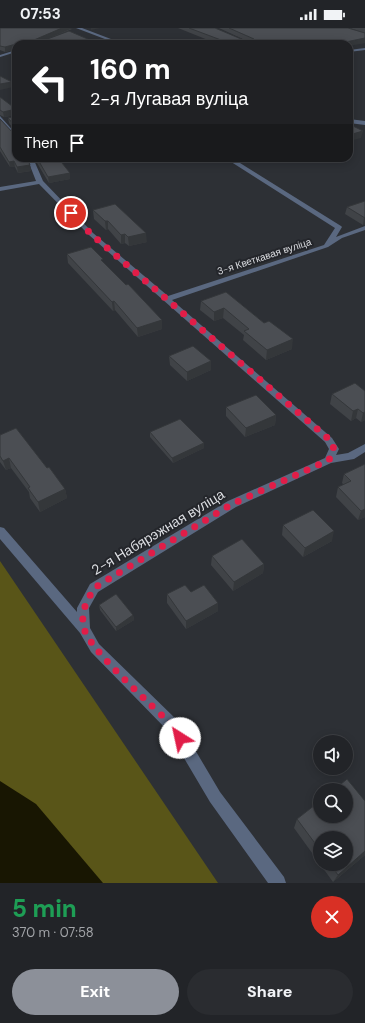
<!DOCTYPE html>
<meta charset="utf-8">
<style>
body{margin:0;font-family:"DM Sans",sans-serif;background:#2a2c30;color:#f1f3f6;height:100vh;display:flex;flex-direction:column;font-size:15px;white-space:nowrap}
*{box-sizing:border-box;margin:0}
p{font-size:13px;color:#a2a4a8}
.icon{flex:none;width:22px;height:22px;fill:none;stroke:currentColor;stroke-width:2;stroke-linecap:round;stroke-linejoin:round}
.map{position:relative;height:855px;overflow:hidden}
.sheet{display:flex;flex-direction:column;background:#222428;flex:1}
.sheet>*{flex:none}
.hud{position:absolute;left:12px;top:12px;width:341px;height:122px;border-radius:12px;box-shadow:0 2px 10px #0003,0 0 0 1px #3f4145;background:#202124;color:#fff;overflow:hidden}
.fabs{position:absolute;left:313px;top:707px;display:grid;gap:8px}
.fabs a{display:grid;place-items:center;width:40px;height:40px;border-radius:50%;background:#222428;box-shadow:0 2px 10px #0003,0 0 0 1px #3f4145;font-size:20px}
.pin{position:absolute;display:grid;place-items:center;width:34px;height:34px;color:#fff;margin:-17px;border:2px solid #fff;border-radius:50%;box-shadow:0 1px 4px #0007}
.me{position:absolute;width:44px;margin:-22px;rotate:325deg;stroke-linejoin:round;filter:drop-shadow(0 0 3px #0008)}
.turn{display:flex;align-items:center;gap:14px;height:84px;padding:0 12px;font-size:18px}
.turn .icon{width:52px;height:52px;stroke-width:2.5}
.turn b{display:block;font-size:28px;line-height:34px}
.then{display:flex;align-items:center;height:38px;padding:0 12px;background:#0003;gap:8px;font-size:15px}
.round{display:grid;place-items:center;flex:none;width:42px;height:42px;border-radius:21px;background:#2a2c30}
.summary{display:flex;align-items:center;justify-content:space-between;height:68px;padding:0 12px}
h1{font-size:24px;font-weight:800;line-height:30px;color:#1e9e55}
.primary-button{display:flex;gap:8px;margin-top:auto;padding:8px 12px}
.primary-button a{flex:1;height:46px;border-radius:24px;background:#8c9099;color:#fff;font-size:16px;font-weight:800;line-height:46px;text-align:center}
.primary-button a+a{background:#2a2c30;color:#f1f3f6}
.status{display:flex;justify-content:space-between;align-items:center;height:28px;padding:0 20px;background:#222428;direction:ltr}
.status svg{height:11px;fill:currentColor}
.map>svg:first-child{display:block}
.green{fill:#595518}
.water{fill:#181602}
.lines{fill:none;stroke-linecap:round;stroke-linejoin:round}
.minor{fill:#5a6880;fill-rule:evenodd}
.wall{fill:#404347;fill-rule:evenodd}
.shaded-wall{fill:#34373a}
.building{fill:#4b4e53;stroke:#34373a}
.route{stroke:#e11d48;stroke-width:7;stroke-dasharray:0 12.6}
.labels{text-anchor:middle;stroke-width:4;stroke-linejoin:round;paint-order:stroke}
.far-street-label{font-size:10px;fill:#dcdee2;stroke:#24262b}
.near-street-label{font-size:14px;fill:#dcdee2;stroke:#24262b}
</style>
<div class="status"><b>07:53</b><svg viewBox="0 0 49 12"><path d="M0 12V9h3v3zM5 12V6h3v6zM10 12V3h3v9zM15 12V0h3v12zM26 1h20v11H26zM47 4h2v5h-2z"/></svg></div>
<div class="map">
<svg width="365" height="855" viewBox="0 0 365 855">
<rect width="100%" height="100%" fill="#2d3035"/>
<path class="green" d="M0,533L218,855H0Z"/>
<path class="water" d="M0,753L36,776L103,855H0Z"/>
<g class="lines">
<path class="minor" d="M76,0H82L124,16H118Z
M365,20V22L349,24V22Z
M16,22V24L0,29V27Z
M0,88L16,106V111L0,93Z
M349,91L365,93V97L349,95Z
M27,130H33L43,153L93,205L168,268L324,217L335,200L225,130H232L341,198L342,199L336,209L365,198V202L342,210L328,219L172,272L332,410L339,421L336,427L348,425L365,416V424L354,431L331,435L236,479L98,564L89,580L90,600L99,616L178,693L220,764L284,849L286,855H268L210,774L168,703L91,624L80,605L0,511V499L4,500L77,584V580L90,556L228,473L325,430L329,421L325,414L89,207L39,156L0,163V159L36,153Z"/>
</g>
<path class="wall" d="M0,0L72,1L50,10L90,12L91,16H16V27L14,26L13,22L5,24L0,22Z
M178,0H215L246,13H247L219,0H348L361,4L350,0H365V15L349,16H218Z
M0,69L16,87L4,89L0,87Z
M16,88V104L9,95L8,90Z
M0,91L30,137L31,143L18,145L15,139H10L0,123Z
M34,130H71L72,132L62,134L70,151L49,155Z
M365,173V197H363L345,186L347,179Z
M93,182L147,214L129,218L125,215L121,216L108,201L106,202L94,191Z
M67,226L104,235L162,301L138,309L115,282L113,283L68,235Z
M226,264L264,295L292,321L266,332L243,312L244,307L223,290L214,293L200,282L201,273Z
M169,328L211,333V342L187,353L170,337Z
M365,363V392L361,394L356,390L351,393L330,376L332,366Z
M226,379L276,387L275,397L245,409L226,388Z
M150,404L204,415V420L173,435L150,409Z
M0,407L47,440L65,461L67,470L40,484L30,470L29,464L11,440L6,442L0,434Z
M365,436V489L358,492L336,469L338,459L344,457L342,455L344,446Z
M283,497L332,513L303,529L282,507Z
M212,528L264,536L263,545L233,563L211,537Z
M167,566L218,583L186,601L167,575Z
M99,577L133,587L134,592L116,603L100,582Z
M297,791L365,827L333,854L294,800ZM320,810L346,836H320Z"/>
<path class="shaded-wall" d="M62,0H73L35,16L34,12Z
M91,0H100L91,2Z
M365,10V15L349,18V16H336Z
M90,12L91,16H78Z
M16,16V21L5,24V19Z
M354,33V38L349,39V34Z
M12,54L13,59L0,62V56Z
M16,81V87L4,89L3,84Z
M363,103L361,110L349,113V107Z
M58,130H71L72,132L59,135Z
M14,133L15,139H10L9,134Z
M30,137L31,143L18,145L17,139Z
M70,145V151L49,155L48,149Z
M364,190H365V197H363Z
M105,193H108V201L106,202Z
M146,205L147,214L129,218L128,209Z
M125,206V215L121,216V207Z
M114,273L115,282L113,283L112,274Z
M224,280L223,290L214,293V284Z
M162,292V301L138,309L137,300Z
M293,311L292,321L266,332L267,322Z
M211,333V342L187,353V344Z
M358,381L356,390L351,393L353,383Z
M365,384V392L361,394L363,385Z
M276,387L275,397L245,409L246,400Z
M204,415V420L173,435L172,430Z
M9,430L11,440L6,442L3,433Z
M65,461L67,470L40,484L38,474Z
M365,481V489L358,492L361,483Z
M334,503L332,513L303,529L305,520Z
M264,536L263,545L233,563L234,554Z
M218,575V583L186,601V593Z
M133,587L134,592L116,603V599Z
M365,823V827L333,854L338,847Z"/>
<path class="building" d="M0,0H62L34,12L42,13L69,3L90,12L78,16H16L5,19L0,18Z
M189,0H215L246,13H252L254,11L229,0H348L365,5V10L336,16H226L229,15Z
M349,30L354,33L349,34Z
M0,48L12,54L0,56Z
M0,69L16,81L3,84L0,82Z
M16,88V99L8,90Z
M0,91L15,107L16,106V130H27L30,137L17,139L14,133L9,134L0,119Z
M349,96L363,103L349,107Z
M37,130H58L70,145L48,149Z
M365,173V190L347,179Z
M115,176L146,205L128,209L125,206L121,207L108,193H105L93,182Z
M91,219L103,231L101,232L126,257L128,256L162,292L137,300L114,273L112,274L67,226Z
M226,264L264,295L269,293L293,311L267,322L244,303L249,301L224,280L214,284L201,273Z
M193,318L211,333L187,344L169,328Z
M355,355L365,363V384L363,385L358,381L353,383L332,366Z
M256,367L276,387L246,400L226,379Z
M180,391L204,415L172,430L150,404Z
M16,400L47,440L49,439L65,461L38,474L28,460L30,459L9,430L3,433L0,428V407Z
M365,436V481L361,483L338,459L351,453L344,446Z
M313,482L334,503L305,520L283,497Z
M242,511L264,536L234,554L212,528Z
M185,557L191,564L204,557L218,575L186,593L167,566Z
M116,566L133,587L116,599L99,577Z
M347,751L365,773V823L338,847L330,836H346V810H320V822L297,791L320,773V788H346V762H334Z"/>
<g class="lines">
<path class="route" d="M71,185L91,206L330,412L334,421L329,432L232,476L94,560C87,573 80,584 84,600C88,621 155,680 173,698L180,710"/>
</g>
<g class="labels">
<g class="far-street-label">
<text transform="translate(264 228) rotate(-18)" y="4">3-я Кветкавая вуліца</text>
</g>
<g class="near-street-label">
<text transform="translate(158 504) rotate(-31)" y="5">2-я Набярэжная вуліца</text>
</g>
</g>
</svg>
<div class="fabs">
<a><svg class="icon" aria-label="sound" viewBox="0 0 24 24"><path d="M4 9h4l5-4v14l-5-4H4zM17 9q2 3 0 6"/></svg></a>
<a><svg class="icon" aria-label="search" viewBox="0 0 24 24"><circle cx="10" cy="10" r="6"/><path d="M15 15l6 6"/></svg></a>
<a><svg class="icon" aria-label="layers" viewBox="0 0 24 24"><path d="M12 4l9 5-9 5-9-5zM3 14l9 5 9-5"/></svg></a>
</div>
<div class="pin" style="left:71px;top:185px;background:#d93025"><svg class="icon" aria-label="arrive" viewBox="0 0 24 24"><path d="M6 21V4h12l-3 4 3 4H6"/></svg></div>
<svg class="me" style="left:180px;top:710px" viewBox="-20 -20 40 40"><circle r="19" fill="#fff"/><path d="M0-13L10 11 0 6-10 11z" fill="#e11d48"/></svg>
<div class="hud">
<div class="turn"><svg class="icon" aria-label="left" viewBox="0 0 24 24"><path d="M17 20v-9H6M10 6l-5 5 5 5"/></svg><div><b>160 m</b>2-я Лугавая вуліца</div></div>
<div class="then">Then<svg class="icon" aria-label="arrive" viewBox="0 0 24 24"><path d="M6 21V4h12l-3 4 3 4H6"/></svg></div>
</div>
</div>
<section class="sheet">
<div class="summary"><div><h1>5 min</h1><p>370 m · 07:58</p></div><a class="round" style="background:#d93025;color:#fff"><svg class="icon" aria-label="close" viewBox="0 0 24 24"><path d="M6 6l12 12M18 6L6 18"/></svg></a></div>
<div class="primary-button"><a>Exit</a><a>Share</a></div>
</section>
